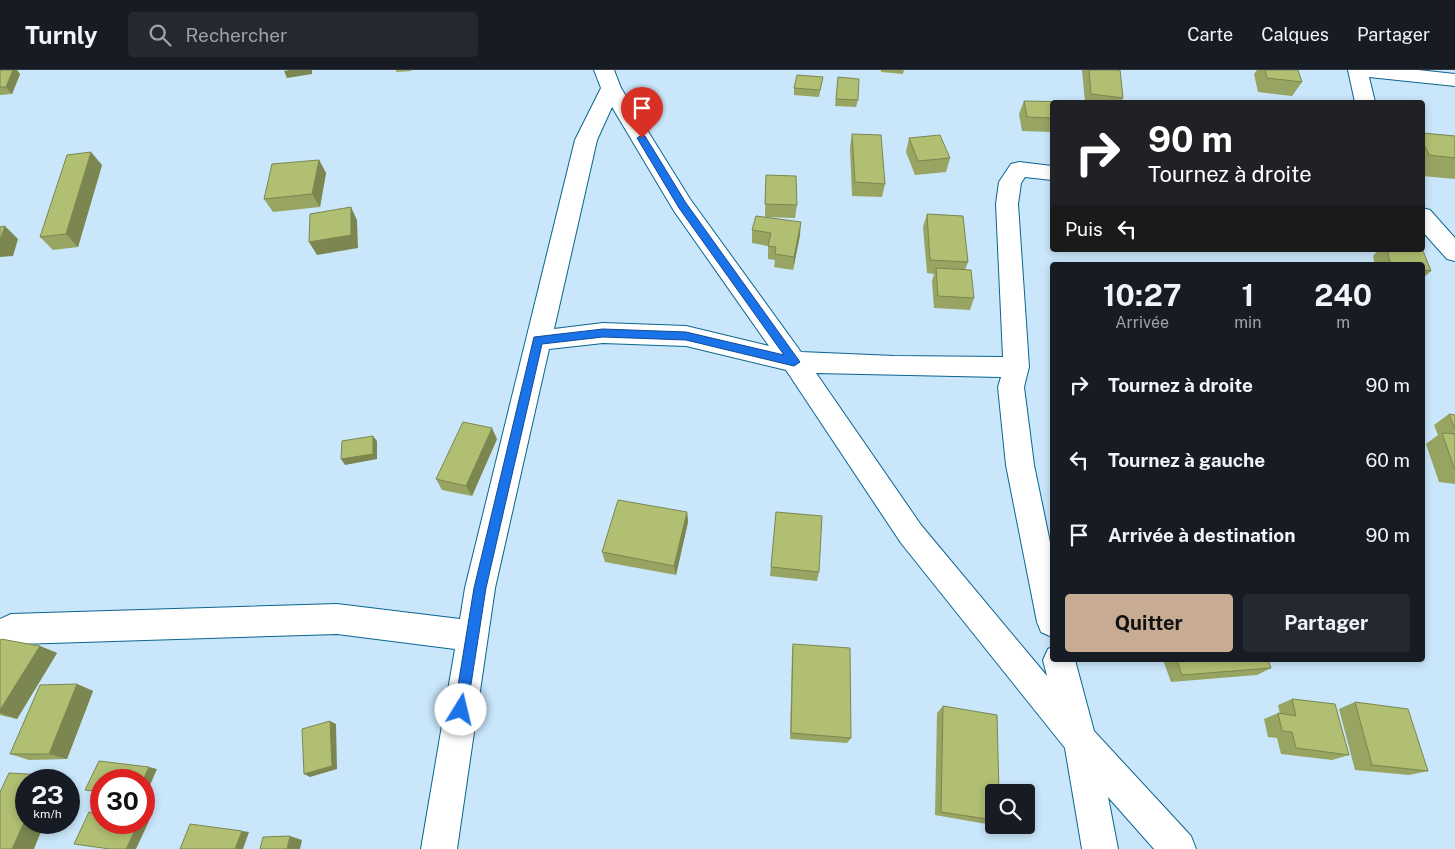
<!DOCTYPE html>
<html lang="fr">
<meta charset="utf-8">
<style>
body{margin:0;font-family:"Public Sans",sans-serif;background:#242831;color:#f1f3f6;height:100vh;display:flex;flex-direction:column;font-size:19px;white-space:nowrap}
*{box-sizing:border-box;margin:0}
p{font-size:16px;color:#9ea1a6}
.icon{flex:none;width:28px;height:28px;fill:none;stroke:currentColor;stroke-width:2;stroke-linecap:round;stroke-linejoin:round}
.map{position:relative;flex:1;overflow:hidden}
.drawer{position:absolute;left:1050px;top:192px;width:375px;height:400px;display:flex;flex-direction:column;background:#171b24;border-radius:5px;box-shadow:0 2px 8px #0003}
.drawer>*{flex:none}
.guide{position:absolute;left:1050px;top:30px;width:375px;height:152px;border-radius:5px;box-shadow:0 2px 8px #0003;background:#202124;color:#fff;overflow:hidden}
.fabs{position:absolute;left:985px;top:714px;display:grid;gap:10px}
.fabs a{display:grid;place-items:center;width:50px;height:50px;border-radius:5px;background:#171b24;box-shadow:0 2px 8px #0003;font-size:25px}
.speed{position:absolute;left:15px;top:699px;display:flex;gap:10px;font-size:25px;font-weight:700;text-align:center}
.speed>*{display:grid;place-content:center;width:65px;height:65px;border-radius:50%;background:#171b24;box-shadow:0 2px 8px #0003;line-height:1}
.speed small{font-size:12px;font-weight:400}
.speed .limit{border:8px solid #d22;background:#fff;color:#111}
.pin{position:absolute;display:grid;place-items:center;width:42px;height:42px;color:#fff;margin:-51px -21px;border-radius:50% 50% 50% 0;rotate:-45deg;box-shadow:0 0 5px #0007}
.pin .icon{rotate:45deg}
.me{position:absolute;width:55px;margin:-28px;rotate:9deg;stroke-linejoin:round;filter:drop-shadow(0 0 4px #0008)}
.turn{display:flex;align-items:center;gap:18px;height:105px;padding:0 15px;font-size:22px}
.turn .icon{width:65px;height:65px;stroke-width:2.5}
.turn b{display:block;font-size:35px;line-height:42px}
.then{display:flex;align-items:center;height:48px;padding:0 15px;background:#0003;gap:10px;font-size:19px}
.eta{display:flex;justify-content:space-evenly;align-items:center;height:85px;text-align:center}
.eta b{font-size:30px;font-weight:700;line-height:35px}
.button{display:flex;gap:10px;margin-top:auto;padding:10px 15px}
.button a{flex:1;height:58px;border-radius:5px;background:#c7ab93;color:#111;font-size:20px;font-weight:700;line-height:58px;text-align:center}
.button a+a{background:#242831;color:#f1f3f6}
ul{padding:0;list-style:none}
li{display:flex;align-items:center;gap:15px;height:75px;padding:0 15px}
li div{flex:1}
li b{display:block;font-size:19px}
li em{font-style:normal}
header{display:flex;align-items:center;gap:30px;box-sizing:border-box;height:70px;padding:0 25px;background:#171b24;border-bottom:1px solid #363941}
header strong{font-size:24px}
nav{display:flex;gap:28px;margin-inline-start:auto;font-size:18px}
.search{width:350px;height:45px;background:#242831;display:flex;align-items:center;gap:12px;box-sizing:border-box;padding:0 18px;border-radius:5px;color:#9ea1a6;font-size:19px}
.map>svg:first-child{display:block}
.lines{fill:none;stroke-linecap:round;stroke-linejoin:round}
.minor-casing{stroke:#0a6590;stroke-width:2}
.minor{fill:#fff;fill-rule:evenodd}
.wall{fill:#97a462}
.shaded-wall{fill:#7b8650}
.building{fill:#b0bf72;stroke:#7b8650}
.route{fill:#1a73e8;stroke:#114b97}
</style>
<header>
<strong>Turnly</strong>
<div class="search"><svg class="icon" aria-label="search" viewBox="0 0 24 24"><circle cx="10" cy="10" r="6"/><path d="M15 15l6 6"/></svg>Rechercher</div>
<nav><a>Carte</a><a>Calques</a><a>Partager</a></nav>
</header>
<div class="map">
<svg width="1455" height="779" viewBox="0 0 1455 779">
<rect width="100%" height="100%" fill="#c9e6fa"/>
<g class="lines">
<defs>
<path id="minor" d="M594,0H614L621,18L690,129L801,282L894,286L1003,287L996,134L999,112L1011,94L1019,92L1052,96V110L1025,107L1021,113L1018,134L1029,297L1024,317L1034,395L1052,482V567L1041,562L1037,552L1006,395L998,317L1001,307L816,303L921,455L1047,606L1043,590L1048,579L1052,577V590H1075L1094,661L1191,766L1196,779H1154L1108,727L1118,779H1082L1065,678L901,473L786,300L686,276L603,273L549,279L495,518L457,779H421L455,579L337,564L19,574L11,587L0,591V549L11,544L337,534L460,549L465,518L575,70L601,18ZM612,37L674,141L769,276L686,256L603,253L554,259L597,70Z
M1348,0H1418L1455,4V16L1369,7L1375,32H1355Z
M1422,138L1430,140L1455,168V191L1447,189L1422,161Z"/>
</defs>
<use href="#minor" class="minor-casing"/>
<use href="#minor" class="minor"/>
</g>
<path class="wall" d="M0,0H17L20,4L12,24L0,25Z
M396,0H412L411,1L396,2Z
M881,0H904L903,4L881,2Z
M1082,0H1120L1123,28L1121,32H1085Z
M1257,0H1298L1302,12L1292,26L1258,22L1254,4Z
M823,7L819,27L794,25V18Z
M838,7L858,30L856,37L835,36Z
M1024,31L1052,32V62L1022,61L1019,44Z
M1422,63L1455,66V109L1422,106Z
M852,64L885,114L882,127L852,126L850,78Z
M909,68L950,88L946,102L915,105L906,82Z
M319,90L326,103L320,137L273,142L264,129Z
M102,95L78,177L53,180L40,167Z
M766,105L797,135L795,148L765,147Z
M927,144L968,192L965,200L974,228L970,240L934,238L932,211L934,204L927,203L923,157Z
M752,160L800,165L793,200L774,197L775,190L768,189V176L752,173Z
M1378,180H1422L1431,201L1422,209V195H1375L1373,186Z
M1449,344L1455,345V414L1439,412L1426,374L1438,365L1434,355Z
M497,369L472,426L442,420L436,409Z
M687,442L688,452L676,505L605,492L602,482Z
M776,442L819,502L817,511L770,506Z
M0,571L40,576L57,583L17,649L0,645Z
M793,574L851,668L847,673L790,669L792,581Z
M1163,590H1268L1271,598L1257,605L1171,612Z
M77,614L93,621L67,689L29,690L10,684Z
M1292,629L1349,685L1332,690L1281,684L1277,668L1268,667L1264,649L1278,643L1280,644L1278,635Z
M1355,632L1428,701L1409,705L1355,700L1339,639Z
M943,636L994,722V754L992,755L935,745L937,643Z"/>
<path class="shaded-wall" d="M13,0H17L20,4L12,24L6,17Z
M289,0H312V4L287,8L284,1Z
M91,82L102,95L78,177L66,164Z
M319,90L326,103L320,137L312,124Z
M351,137L357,150L358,178L317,185L309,172Z
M801,152L800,165L793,200L794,187Z
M5,156L18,169L13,186L0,187V170Z
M492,358L497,369L472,426L466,416Z
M373,366L377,371V389L345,395L341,389Z
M687,442L688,452L676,505L674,496Z
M40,576L57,583L17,649L0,643V640Z
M77,614L93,621L67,689L49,684Z
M330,651L336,654L337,699L310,707L304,704Z
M149,697L157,699L144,729L143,710Z
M46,705L65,709L64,710H44Z
M26,748V752H45L34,779H12Z
M144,750L149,751L136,779H126L139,752H144Z
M242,761L249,762L243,779H235Z
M290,766L302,770L300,779H287Z"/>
<path class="building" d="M0,0H13L6,17H0Z
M1089,0H1120L1123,28L1091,24Z
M1265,0H1298L1302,12L1267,8Z
M797,5L823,7L820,20L794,18Z
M838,7L859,9L858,30L836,29Z
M1024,31L1076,32H1052V48L1027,47Z
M1422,63L1455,66V88L1429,85L1422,70Z
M852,64L881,65L885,114L855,112Z
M940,65L950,88L918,91L909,68Z
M91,82L66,164L40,167L67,85Z
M319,90L312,124L264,129L272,94Z
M766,105L796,106L797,135L765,134Z
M351,137V165L309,172L310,144Z
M927,144L963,146L968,192L930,190Z
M756,146L801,152L794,187L775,184L776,177L768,176L771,163L752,160Z
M5,156L0,170V157Z
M1422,178L1431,201L1422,200V195H1391L1387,180H1422Z
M936,198L971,200L974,228L938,226Z
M1449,344L1455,345V359Z
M463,352L492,358L466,416L436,409Z
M1442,363L1455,364V400Z
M373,366V384L341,389L342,371Z
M618,430L687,442L674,496L602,482Z
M776,442L822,446L819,502L771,497Z
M1,569L40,576L0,640V571Z
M793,574L850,578L851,668L791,663Z
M1177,590H1268L1271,598L1182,605Z
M77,614L49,684H10L40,615Z
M1292,629L1335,634L1349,685L1296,678L1292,662L1282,661L1278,643L1296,646Z
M1355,632L1408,639L1428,701L1372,695Z
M943,636L997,645L999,722H994V750L941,742Z
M330,651L332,696L304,704L302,659Z
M99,691L149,697L143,710H101V722L85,720Z
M9,703L46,705L44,710H26V748L12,779H0V722Z
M89,742L101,744V752H139L126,779H110L74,774Z
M190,754L242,761L235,779H180Z
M290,766L287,779H260L263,767Z"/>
<path class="route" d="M642,65L645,66L686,133L800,292L794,296L686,270L603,267L542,274L486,518L467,640L466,644L461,646L456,644L454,640L474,518L534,267L603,259L686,262L784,285L679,138L637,68Z"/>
</svg>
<div class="fabs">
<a><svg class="icon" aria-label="search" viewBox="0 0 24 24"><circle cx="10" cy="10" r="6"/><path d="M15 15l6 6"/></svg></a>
</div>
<div class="speed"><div>23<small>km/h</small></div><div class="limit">30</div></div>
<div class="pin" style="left:642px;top:68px;background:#d93025"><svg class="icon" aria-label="arrive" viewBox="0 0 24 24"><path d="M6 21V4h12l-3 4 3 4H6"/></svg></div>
<svg class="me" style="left:461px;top:640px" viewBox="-20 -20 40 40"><circle r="19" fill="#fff"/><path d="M0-13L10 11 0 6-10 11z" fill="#1a73e8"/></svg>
<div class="guide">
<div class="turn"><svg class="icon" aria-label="right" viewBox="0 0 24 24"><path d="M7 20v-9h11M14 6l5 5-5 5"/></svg><div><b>90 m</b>Tournez à droite</div></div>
<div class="then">Puis<svg class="icon" aria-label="left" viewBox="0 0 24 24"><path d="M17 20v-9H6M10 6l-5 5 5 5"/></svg></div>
</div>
<section class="drawer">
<div class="eta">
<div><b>10:27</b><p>Arrivée</p></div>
<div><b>1</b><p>min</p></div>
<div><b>240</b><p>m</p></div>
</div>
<ul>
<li><svg class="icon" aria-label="right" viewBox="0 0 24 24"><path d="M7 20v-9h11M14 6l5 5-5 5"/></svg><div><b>Tournez à droite</b></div><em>90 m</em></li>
<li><svg class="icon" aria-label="left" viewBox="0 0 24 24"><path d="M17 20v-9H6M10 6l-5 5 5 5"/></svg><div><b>Tournez à gauche</b></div><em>60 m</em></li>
<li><svg class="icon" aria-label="arrive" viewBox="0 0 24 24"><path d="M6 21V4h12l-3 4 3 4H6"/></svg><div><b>Arrivée à destination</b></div><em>90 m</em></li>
</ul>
<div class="button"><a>Quitter</a><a>Partager</a></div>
</section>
</div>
